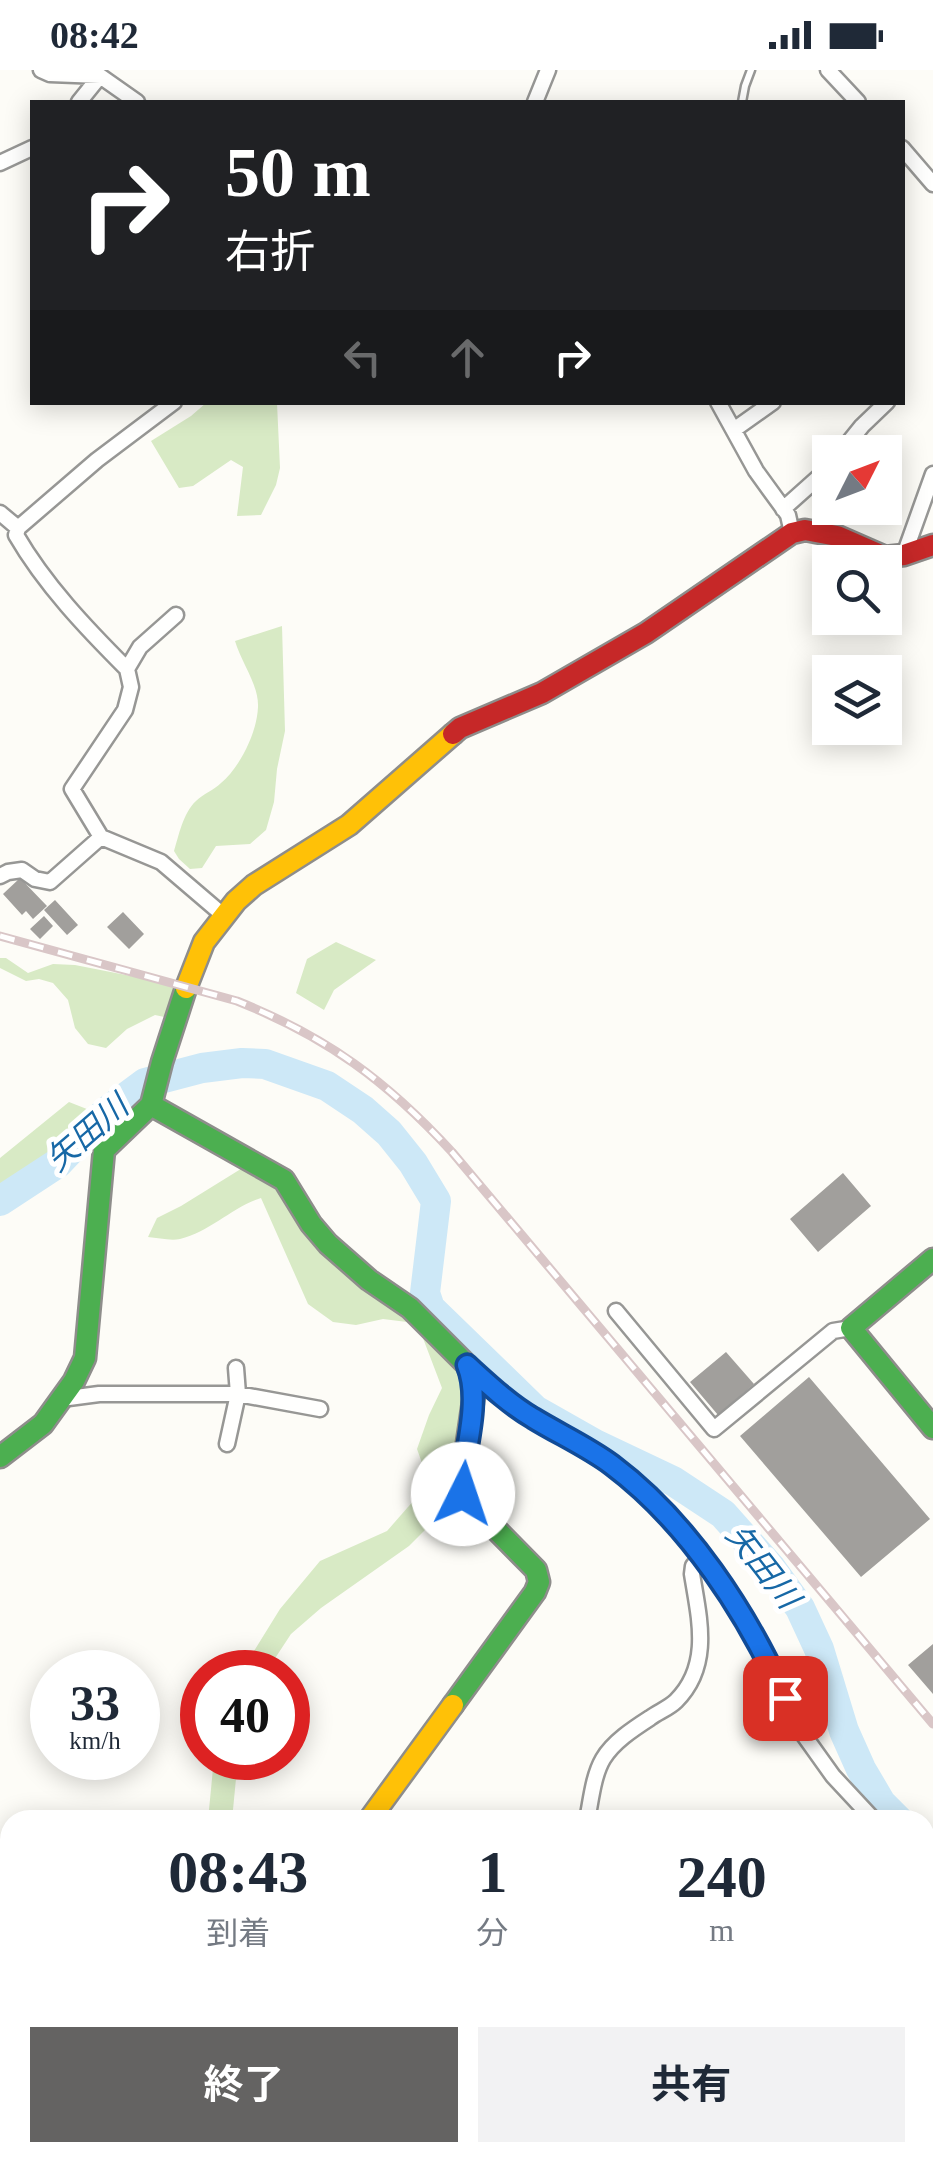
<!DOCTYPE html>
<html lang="ja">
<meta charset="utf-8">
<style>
body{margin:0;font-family:"Times New Roman","Noto Sans JP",serif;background:#f2f2f3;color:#1f2937;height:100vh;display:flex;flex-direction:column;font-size:38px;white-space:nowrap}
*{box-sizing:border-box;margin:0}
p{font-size:32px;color:#747a83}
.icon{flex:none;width:55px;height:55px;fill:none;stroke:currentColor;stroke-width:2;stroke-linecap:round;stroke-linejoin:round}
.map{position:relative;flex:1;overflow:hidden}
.drawer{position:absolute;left:0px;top:1740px;width:935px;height:352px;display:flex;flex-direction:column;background:#fff;border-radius:30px 30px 0 0;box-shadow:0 5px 25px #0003}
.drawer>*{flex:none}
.guide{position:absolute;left:30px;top:30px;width:875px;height:305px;border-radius:0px;box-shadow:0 5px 25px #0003;background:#202124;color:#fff;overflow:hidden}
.needle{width:65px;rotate:48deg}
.buttons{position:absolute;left:812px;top:365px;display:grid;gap:20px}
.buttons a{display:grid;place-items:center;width:90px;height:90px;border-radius:0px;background:#fff;box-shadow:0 5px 25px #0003;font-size:50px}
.speed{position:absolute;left:30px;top:1580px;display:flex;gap:20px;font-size:50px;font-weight:700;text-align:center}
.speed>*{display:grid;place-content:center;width:130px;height:130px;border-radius:50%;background:#fff;box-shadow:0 5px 25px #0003;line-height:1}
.speed small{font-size:25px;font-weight:400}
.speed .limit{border:15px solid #d22;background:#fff;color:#111}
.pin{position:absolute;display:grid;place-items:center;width:85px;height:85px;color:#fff;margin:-42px;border-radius:20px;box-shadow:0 5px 15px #0006}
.me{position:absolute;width:110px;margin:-55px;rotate:4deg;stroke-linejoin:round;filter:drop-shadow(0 0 8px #0008)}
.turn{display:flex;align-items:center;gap:35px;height:210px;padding:0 30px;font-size:45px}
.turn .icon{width:130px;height:130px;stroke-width:2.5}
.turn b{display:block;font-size:70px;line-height:85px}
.lanes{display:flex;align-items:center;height:95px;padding:0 30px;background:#0003;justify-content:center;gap:50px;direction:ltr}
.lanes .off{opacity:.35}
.eta{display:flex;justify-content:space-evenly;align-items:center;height:170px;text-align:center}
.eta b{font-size:60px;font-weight:700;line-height:70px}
.action{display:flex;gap:20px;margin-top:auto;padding:20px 30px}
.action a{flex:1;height:115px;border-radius:0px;background:#646362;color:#fff;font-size:40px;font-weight:700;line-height:115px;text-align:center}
.action a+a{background:#f2f2f3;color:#1f2937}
.status{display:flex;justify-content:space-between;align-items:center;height:70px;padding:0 50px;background:#fff;direction:ltr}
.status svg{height:28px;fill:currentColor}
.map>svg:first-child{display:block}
.forest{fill:#d8eac5}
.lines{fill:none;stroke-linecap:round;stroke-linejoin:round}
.river{stroke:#cde8f7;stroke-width:30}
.building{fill:#a19f9c}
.lane-casing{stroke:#979795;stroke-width:11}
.street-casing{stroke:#979795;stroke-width:19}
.fast-casing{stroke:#8e8d8b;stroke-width:25}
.slow-casing{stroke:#8e8d8b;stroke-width:25}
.jam-casing{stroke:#8e8d8b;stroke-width:25}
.lane{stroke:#fffffe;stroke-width:6}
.street{stroke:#fffffe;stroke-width:14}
.fast{stroke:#4caf50;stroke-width:20}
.slow{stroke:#ffc107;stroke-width:20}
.jam{stroke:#c62828;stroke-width:20}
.rail-casing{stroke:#d9c6c7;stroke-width:9}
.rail{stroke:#fff;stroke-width:5;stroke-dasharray:15;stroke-linecap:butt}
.route-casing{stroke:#114b97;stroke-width:25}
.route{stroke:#1a73e8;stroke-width:18}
.labels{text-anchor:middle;stroke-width:10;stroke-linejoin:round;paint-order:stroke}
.water-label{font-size:32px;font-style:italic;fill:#1768a6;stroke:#fff}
</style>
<div class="status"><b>08:42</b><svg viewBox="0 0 49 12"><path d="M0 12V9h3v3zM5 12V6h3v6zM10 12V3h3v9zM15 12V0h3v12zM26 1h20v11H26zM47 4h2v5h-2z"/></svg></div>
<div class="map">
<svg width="933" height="2092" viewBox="0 0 933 2092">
<rect width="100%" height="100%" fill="#fdfcf7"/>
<path class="forest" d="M206,333H277L280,398L276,415L261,445L237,446L243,397L231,390L193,416L179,418L151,371L191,346Z
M282,556L285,661L277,699L274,732L266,760L250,774L216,776L202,798L190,799L179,789L174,781C179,765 183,743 196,731C203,724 214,720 221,713C240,697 257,663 258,637C259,615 241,592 235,571Z
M336,872L376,890L334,920L324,940L296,923L307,889Z
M0,888H6L28,903L53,894L75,895L182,916L169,948L155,945L127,959L106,978L88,974L75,958L68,930L53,913L39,909L26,911L0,898Z
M69,1032L97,1043L56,1081L0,1117V1088Z
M244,1097L278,1117L410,1243L461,1303L465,1326L454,1410L439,1446L409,1476L321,1538L291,1564L266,1602H241L280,1539L320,1491L387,1461L415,1429L427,1407L417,1379L429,1345L442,1318L421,1263L407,1252L383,1249L356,1255L333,1252L308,1234L261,1128C232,1137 210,1162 180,1169C171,1171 158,1168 148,1167L157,1148L181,1136Z
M214,1688H238L232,1750H208Z"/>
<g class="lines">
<path class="river" d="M0,1131L58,1093L106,1042L145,1013L202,998L242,993L265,994L327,1016L363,1040L389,1063L413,1093L436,1131L425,1223L430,1238L535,1340L595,1374L673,1411L723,1444L771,1498L800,1538L819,1579L844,1661L861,1699L881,1733L898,1750
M925,1775L933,1782"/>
</g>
<path class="building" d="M20,808L47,836L33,849L26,841L22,845L3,824Z
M55,830L78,855L67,865L44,840Z
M123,842L144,864L129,879L107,857Z
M44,846L53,856L40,869L30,859Z
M843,1103L871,1136L818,1182L790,1149Z
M726,1282L754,1314L718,1345L690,1312Z
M809,1307L930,1449L861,1507L740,1366Z
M933,1574V1624L908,1595Z"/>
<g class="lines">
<defs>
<path id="lane" d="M742,32L745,16L751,0"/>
<path id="street" d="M41,0L50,4L100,6L137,32
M828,0L858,32
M79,32L100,6
M535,32L548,0
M902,78L933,114
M0,93L32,78
M718,332L756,401L788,445L792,463
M735,359L773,332
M841,382L862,356L887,332
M783,439L830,397
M0,443L18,458L16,465C45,515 86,558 127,599
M18,458L97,390L174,332
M904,485L933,404
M176,545L140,577L127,599L131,617L125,640L72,719L101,767L161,792L223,845
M0,806L8,802L22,800L35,809L50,812L101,767
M616,1241L714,1359L833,1261L851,1258
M469,1297L528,1346L610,1393L665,1444L701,1486L736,1534L772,1598L798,1657L833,1706L874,1750
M61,1329L99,1324H238L320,1339
M227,1374L238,1324L236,1298
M587,1750C591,1731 593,1706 603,1689C613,1672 633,1659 650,1648C658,1642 669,1638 676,1631C712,1595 699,1548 692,1504L693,1496L701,1486
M925,1796L933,1803
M358,2082L366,2092
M567,2082L569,2092
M697,2092L711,2082"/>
<path id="fast" d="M151,1035L284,1110L311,1154L328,1174L369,1210L410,1238L467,1295L473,1310L474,1325L461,1414L463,1423L470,1433L536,1500L539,1512L535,1522L453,1635
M933,1189L851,1258L933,1358
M0,1387L43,1354L74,1311L85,1288L104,1080L151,1035L162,992L186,918"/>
<path id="slow" d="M186,918L204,872L236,831L254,815L349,755L453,664
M369,1750L453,1635"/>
<path id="jam" d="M453,664L460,658L542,623L646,563L792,463L805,460L837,466L885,487L904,485L933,475"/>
</defs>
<use href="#lane" class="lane-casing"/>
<use href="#street" class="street-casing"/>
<use href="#fast" class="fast-casing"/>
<use href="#slow" class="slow-casing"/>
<use href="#jam" class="jam-casing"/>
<use href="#lane" class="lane"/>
<use href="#street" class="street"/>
<use href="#fast" class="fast"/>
<use href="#slow" class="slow"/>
<use href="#jam" class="jam"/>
<defs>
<path id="rail" d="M0,866L237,931C327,967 387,1011 452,1082L933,1654"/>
</defs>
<use href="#rail" class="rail-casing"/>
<use href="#rail" class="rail"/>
</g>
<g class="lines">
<defs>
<path id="route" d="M463,1424L461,1414C466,1378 481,1329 467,1295C488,1314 509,1334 533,1348C559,1364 588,1377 612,1395C688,1452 747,1543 785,1628"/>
</defs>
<use href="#route" class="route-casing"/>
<use href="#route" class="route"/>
</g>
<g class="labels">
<g class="water-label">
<text transform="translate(87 1063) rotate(-41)" y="11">矢田川</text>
<text transform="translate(763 1496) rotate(52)" y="11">矢田川</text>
</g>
</g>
</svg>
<div class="buttons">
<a><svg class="needle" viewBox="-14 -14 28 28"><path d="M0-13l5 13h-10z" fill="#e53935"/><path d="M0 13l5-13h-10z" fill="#747a83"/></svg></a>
<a><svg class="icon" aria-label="search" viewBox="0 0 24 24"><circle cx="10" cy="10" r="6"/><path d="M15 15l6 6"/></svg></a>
<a><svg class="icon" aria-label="layers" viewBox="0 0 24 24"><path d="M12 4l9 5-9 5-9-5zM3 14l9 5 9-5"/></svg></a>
</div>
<div class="speed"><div>33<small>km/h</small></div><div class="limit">40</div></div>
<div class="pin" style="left:785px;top:1628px;background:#d93025"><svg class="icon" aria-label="arrive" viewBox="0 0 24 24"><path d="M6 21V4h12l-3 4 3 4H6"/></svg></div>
<svg class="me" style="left:463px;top:1424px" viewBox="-20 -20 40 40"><circle r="19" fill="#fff"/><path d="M0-13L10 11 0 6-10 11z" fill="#1a73e8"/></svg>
<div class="guide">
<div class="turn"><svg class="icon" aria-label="right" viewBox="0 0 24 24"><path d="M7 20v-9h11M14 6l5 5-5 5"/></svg><div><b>50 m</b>右折</div></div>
<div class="lanes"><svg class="icon off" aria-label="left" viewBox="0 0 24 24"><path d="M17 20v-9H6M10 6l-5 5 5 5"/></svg><svg class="icon off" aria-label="ahead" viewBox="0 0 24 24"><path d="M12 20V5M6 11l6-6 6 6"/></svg><svg class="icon" aria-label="right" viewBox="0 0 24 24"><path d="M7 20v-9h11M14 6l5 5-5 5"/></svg></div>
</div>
<section class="drawer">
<div class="eta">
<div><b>08:43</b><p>到着</p></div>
<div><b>1</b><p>分</p></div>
<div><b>240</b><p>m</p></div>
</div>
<div class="action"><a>終了</a><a>共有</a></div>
</section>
</div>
